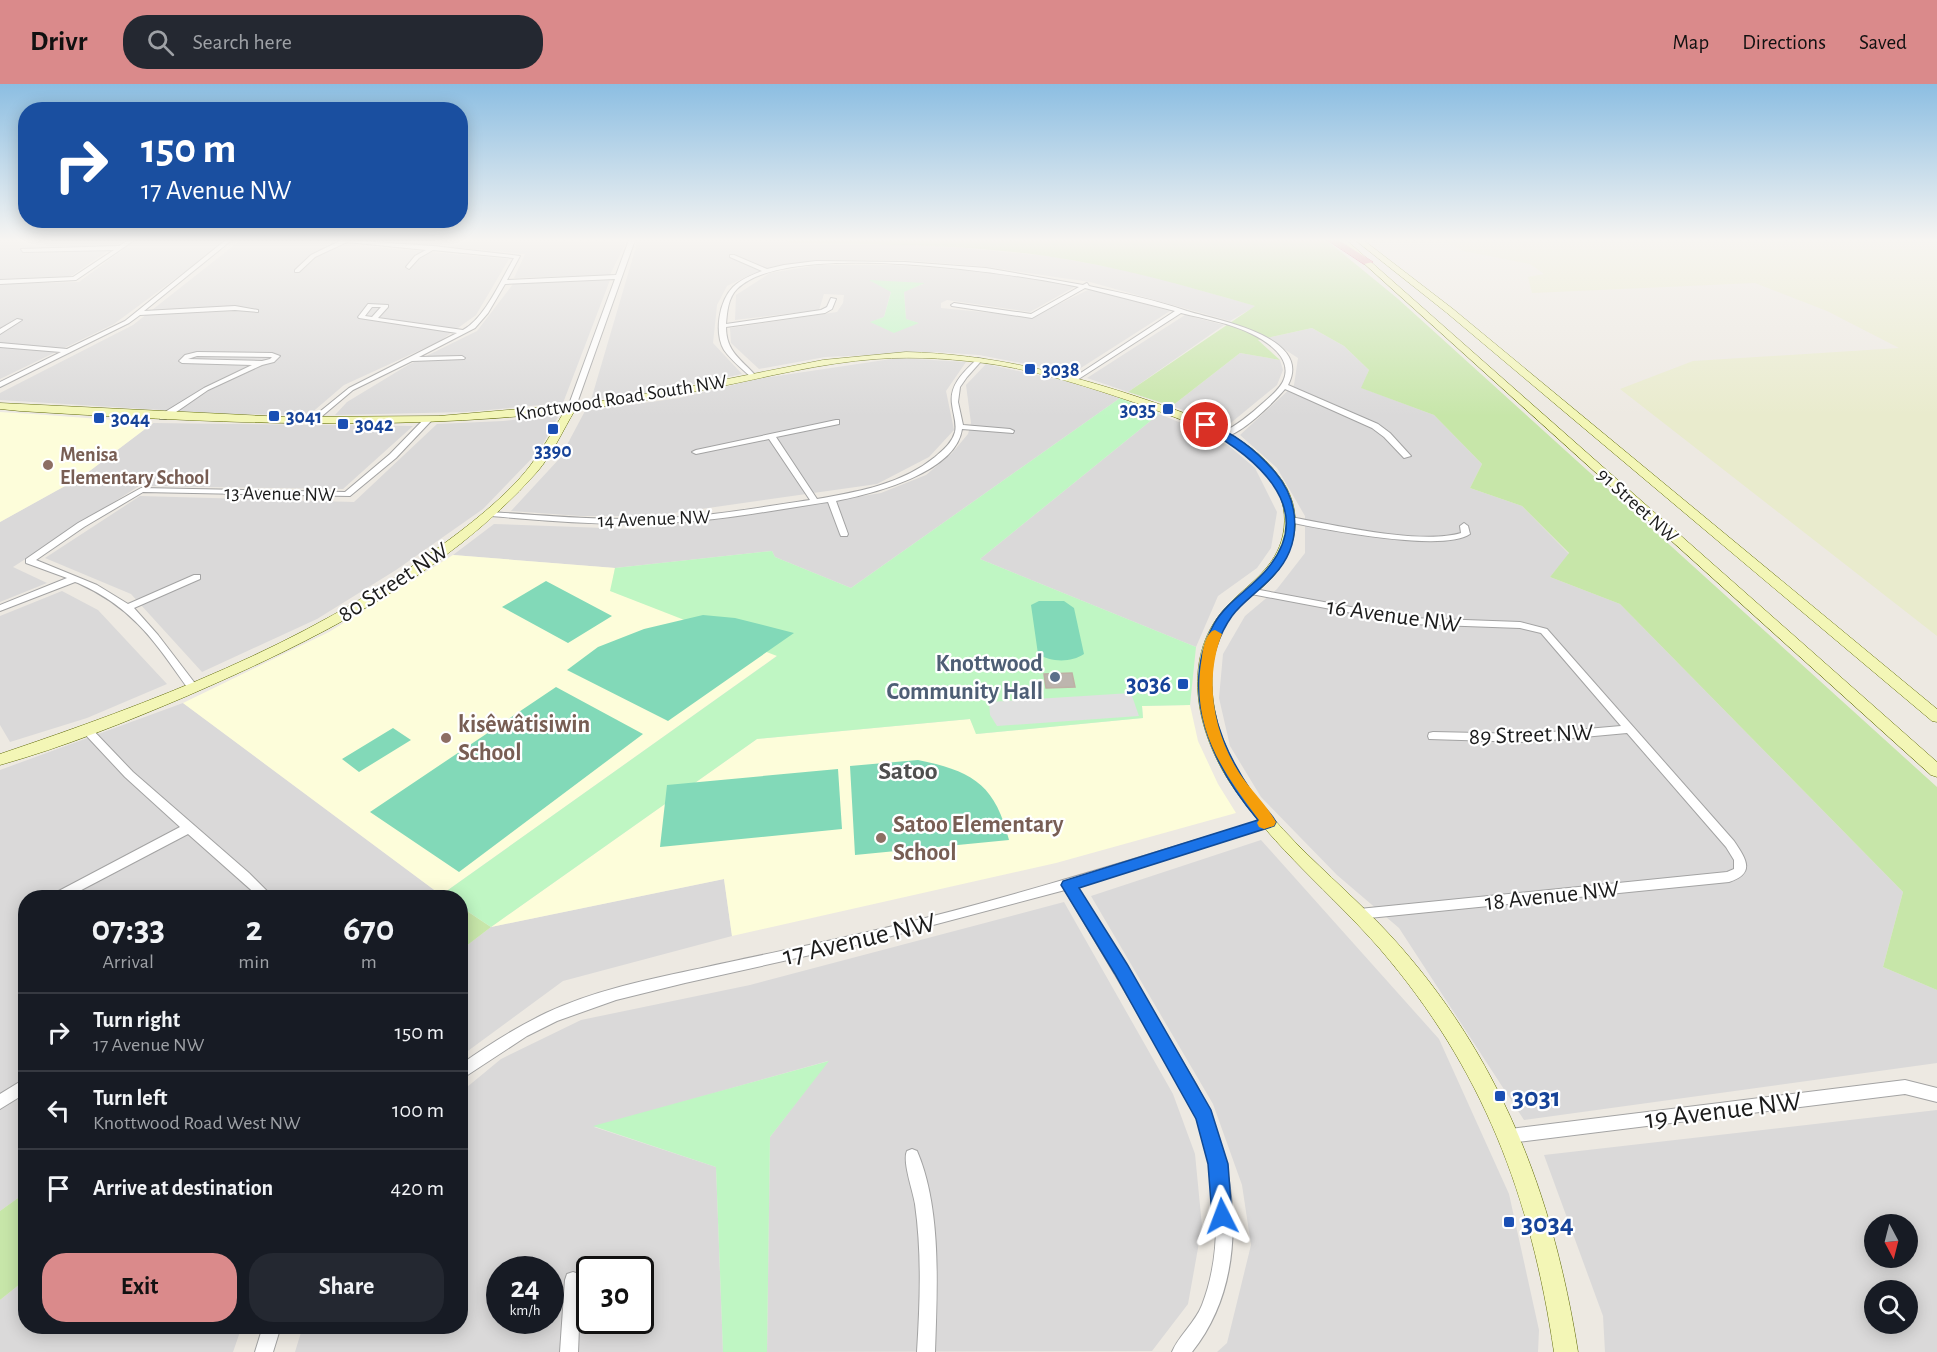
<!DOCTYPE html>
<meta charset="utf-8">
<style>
body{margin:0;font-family:"Alegreya Sans",sans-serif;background:#242831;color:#f1f3f6;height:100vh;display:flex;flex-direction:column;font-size:22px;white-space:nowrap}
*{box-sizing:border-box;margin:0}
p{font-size:20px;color:#9ea1a6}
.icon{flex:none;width:33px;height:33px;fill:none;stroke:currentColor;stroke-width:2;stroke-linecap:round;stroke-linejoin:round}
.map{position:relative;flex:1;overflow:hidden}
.details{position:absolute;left:18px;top:806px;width:450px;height:444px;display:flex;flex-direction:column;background:#171b24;border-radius:24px;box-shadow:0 3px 15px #0003}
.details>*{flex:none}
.banner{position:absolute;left:18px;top:18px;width:450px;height:126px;border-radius:24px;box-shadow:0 3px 15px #0003;background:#1a4fa0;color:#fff;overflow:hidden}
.needle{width:39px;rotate:173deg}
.tools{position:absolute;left:1864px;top:1130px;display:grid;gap:12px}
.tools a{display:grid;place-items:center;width:54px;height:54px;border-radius:50%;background:#171b24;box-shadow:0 3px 15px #0003;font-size:30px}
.speed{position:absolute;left:486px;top:1172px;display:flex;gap:12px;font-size:30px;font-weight:700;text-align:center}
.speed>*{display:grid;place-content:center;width:78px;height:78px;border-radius:50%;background:#171b24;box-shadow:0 3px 15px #0003;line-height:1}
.speed small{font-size:15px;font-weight:400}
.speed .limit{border:3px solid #111;border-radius:9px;background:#fff;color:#111}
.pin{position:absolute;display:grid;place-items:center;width:51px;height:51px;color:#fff;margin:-26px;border:3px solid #fff;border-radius:50%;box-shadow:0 2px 6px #0007}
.me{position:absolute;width:66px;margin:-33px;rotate:357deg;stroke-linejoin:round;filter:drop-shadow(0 0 4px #0008)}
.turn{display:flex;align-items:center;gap:21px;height:126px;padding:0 24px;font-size:27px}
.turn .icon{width:78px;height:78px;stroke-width:2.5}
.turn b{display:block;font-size:42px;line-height:51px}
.eta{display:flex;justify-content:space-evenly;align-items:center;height:102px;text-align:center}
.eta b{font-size:36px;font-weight:600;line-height:42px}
.action{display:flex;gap:12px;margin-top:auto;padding:12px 24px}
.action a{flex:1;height:69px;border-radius:24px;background:#da8a8b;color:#111;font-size:24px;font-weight:600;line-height:69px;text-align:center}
.action a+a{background:#242831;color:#f1f3f6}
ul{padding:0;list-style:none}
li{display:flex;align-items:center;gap:18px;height:78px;padding:0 24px;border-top:2px solid #363941}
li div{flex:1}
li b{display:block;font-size:22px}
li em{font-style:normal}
header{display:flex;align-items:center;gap:36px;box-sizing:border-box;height:84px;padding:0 30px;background:#da8a8b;color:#111}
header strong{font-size:28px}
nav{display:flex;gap:33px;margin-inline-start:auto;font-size:21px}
.search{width:420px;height:54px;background:#242831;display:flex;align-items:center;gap:15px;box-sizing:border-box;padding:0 21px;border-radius:24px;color:#9ea1a6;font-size:22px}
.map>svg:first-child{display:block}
.residential{fill:#dad9d9;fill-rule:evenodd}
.education{fill:#fdfdda}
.farmland{fill:#e9ebcd}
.grass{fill:#c7e6a9}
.park{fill:#bff6c3}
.pitch{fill:#82d9b8}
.parking{fill:#e0e0e0}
.building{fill:#bdb5ae;stroke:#beb0a5;stroke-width:1.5}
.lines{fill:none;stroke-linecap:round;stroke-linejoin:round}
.street-casing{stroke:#a3a3a3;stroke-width:2}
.secondary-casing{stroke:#616c09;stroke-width:1}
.highway-casing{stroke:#cf2b63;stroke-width:1}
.street{fill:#fff;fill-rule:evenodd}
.secondary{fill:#f3f6b6;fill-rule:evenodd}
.highway{fill:#e28b9b;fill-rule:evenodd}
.route{fill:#1a73e8;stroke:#114b97;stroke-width:1.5}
.slow{fill:#f59e0b}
.transit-dot{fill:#1a4fb4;stroke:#fff;stroke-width:2}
.education-dot{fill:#8d6e63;stroke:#fff;stroke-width:2}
.service-dot{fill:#5c6f8a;stroke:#fff;stroke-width:2}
.labels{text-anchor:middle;stroke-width:4.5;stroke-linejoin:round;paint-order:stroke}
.far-transit-label{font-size:20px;font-weight:bold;fill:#164399;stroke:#fff;text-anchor:start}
.far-street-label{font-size:20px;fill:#1c1c1c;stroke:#fff}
.far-education-label{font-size:20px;font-weight:bold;fill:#785e54;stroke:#fff;text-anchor:start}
.street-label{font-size:24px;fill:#1c1c1c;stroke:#fff}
.service-label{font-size:24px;font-weight:bold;fill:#4e5e75;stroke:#fff;text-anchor:end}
.transit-label{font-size:24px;font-weight:bold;fill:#164399;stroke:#fff;text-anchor:end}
.education-label{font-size:24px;font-weight:bold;fill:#785e54;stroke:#fff;text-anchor:start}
.neighbourhood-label{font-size:26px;font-weight:bold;fill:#4f4f4f;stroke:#fff}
.near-street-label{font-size:28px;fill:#1c1c1c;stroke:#fff}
.near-transit-label{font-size:28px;font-weight:bold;fill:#164399;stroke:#fff;text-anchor:start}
</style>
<header>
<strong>Drivr</strong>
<div class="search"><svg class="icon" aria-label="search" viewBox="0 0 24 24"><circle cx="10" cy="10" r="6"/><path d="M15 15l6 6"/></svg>Search here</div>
<nav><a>Map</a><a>Directions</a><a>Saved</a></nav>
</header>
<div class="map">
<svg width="1937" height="1268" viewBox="0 0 1937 1268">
<rect width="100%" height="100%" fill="#ede9e2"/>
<path class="residential" d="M0,155H125L71,192L0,195Z
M137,155H229L114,240L0,295V200L79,198Z
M242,155H282L509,175L476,231L440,257L344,301L309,331L227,330L0,316V309L133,241Z
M366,155H538L582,159L626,158L610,191L514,194L525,170Z
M782,155L791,159L931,161L1048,172L1136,188L1256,222L1230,237L1090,198L980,182L901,176H828L793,179L752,190L727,202L717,221L713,259L742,290L660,307L591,316L638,156Z
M818,181H893L980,187L1076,202L1030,228L947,216L941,219V224L1032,233L1090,205L1170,227L1073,289L979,271L936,268L825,273L759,285L731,259L730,244L837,228L843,219L844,211L824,210L819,226L735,236L736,211L770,189ZM871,197L923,200L904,207L906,235L918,239L871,238L884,233L891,207Z
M610,196L563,319L466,328L335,331L347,318L408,281L477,247L513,200Z
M1185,231L1224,241L1128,308L1087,294Z
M1312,244L1344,262L1369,286L1362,304L1434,331L1482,380L1470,404L1522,422L1569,470L1550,493L1620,520L1903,808L1883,883L1937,906V979L1524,1036L1399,844L1337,791L1261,713L1230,662L1219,614L1223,570L1245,532L1277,505L1305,469V432L1277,384L1240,351L1294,301L1298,274L1267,254Z
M1240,269L1280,276L1283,286L1277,301L1227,342L1172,322Z
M898,274L966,278L946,307L954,346L929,373L877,400L652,432H580L511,427L560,374L585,327L680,314L757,295Z
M986,280L1069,298L1120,314L851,504L775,473L772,467L615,484L453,471L494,440L632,445L722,435L881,409L926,391L952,369L968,350L971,339L966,301Z
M1159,330L1199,346L1229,362L1255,384L1277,428L1271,464L1257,484L1218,512L1196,563L980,475Z
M559,331L539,367L483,425L396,486L317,535L202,588L131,510L45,474L140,412L354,418L437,340L503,337Z
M153,339L413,342L343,405L139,402L13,483L47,499L0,518V438L83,392Z
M62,507L98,526L167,600L87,634L10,658L0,641V532Z
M183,619L441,811L26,813L25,1109L0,1127V686Z
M1261,756L1439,955L1509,1110L1539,1246L1538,1268H1217L1227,1259L1251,1161L1242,1101L1213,1020L1091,812Z
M724,795L732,852L563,897L461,972V866L491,843Z
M1064,818L1173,1010L1195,1070L1202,1142L1188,1220L1152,1267L767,1268L770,1053L828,977L594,1043L716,1083L723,1268H295L303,1242H460L461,1008L501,975L581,936L750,901ZM500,1185H550V1236H500ZM590,1185H640V1236H590Z
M1937,1026V1268H1605L1603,1232L1544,1071ZM1875,1140H1908V1173H1875ZM1875,1206H1908V1239H1875Z
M25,1196L26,1242H242L233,1268H0V1216Z"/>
<path class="education" d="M0,328L33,330L153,339L83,392L0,438Z
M453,471L615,484L611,507L778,571L441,811L183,619L329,548Z
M1190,621L1198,657L1218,700L1236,729L1056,779L732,852L724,795L491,843L757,655L970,635L977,650L1143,634L1142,622Z"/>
<path class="farmland" d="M1440,155H1937V552L1620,305L1693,277L1899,264L1827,227L1755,199L1532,209L1528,193L1544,190L1530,180L1463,167Z"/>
<path class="grass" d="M782,155H1325L1397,214L1937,703V906L1883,883L1903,808L1620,520L1550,493L1569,469L1522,422L1470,404L1482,380L1434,331L1361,304L1369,286L1344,262L1312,244L1258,256L1280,276L1240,269L1172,322L1128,308L1255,222C1186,202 1117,182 1046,172C962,160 876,160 791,159Z
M461,823L491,843L461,866Z
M25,1109V1196L0,1216V1127Z"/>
<path class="park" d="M869,196L925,199L904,208L906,235L919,239L894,249L870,238L884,233L891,208Z
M1120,314L1159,330L980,475L1196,563L1190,621L1142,622L1143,634L976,650L970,635L757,655L491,843L461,823L460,813L441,811L777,572L610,507L615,484L772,467L775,473L851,504Z
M829,977L770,1053L767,1268H723L716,1083L593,1042Z"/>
<path class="pitch" d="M546,497L612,532L568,559L502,523Z
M1039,517H1064L1074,524L1084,570C1071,579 1050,578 1038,570L1031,521Z
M703,531L735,534L794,549L668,637L567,586L598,563L644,545Z
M556,603L643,650L459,788L370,728Z
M393,644L411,656L359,688L342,675Z
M918,676C972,687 995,700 1009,756L855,771L850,682Z
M838,685L842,745L660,763L667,701Z"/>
<path class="parking" d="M1131,609L1139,632L997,642L990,631L989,618Z"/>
<path class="building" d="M1072,589L1075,603L1046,604L1044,590Z"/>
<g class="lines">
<defs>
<path id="street" d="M130,155H136L76,196L0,200V196L73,193L114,166L23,168L21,165L119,162Z
M227,155H233L144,227L235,222L258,226V228L235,226L140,231L129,239L0,303V298L61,268L0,263V259L67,265L125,237Z
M331,155L433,162L520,172L507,196L616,191L629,156H635L575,325L568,323L615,195L505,200L488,229L475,244L419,273L462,272L465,274L464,275L412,277L353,306L315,338H312V334L349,304L457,249L359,234L358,233L368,220L388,221V223L378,234L463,246C485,234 501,196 514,174L433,166L419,174L409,185L406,183L415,172L426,166L347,158L315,173L299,188H295V186L311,171L340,157ZM372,223H381L372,233L365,232Z
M730,171H734L767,185L784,181L816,177L905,178L986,184L1083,201L1087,199L1089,202C1122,209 1156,216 1187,227C1215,236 1314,252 1288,301L1378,340L1390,349L1411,372L1404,374L1384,353L1372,344L1285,305C1274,318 1239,353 1222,353V349C1237,341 1251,330 1263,319C1271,312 1281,304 1284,295C1292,274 1268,258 1252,250C1230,239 1205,235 1181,229L1077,296H1073V294L1175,227L1085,204L1032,234L952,222L951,221L954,219L1031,230L1079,203C1011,189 788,155 737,205C728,214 727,228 726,240L821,226L827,223L831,214L836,215L832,225L825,229L726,243C726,268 741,275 756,292L751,293C742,285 731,276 724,266C714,249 719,217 733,203C741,195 752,191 762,187L730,173Z
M17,235L22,236L0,250V245Z
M197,268L272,269L280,272L274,278L262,281L208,306L166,335H160V331L204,304L252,281L182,279L179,277L185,271ZM197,272L272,273L270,275L262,277L188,275Z
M978,274L983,275L967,293L960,303L958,318L963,341L1010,345L1014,347L1013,349L962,345C956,389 872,410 836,417L848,450L847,452H841L840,450L828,418C774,426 719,437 665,439C607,442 549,437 491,432L487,430L491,428C549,432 607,437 665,434C714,432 762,423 810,416L769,355L696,370L692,368L696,366L836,336H839V340L776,353L817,415C858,408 902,400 935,373C943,366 952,359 955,348C957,339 953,330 952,320C949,300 965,287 978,274Z
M425,334L432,336L396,374L350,412L143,408L84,443L36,476L97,501L128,520L194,491H200V495L134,524L158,551L197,602L198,604L197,606H189C155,558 134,524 78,499L75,498L0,527V521L67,494L26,479V475L78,439L141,404L345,408L390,370Z
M1291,433C1333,441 1422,461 1461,449L1460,442L1464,439L1468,442L1470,450C1443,469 1323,445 1288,438V434Z
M1249,504L1410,534L1520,538L1547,545L1734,757C1746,775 1756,789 1729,798L1359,835L1355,834L1353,830L1355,826L1359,825L1727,788L1734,785V776L1726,763L1627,649L1529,658L1429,655L1428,652L1429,649L1433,648L1529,650L1621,642L1541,549L1520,544L1410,540L1246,509L1244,507L1246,505Z
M86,642L90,643L133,688L249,789L273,813H259L188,750L68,813H51L53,810L180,743L125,693L81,646Z
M1269,734L1273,735L1275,738L1273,741L1076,802L1196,1000C1239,1079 1252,1193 1192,1268H1172C1179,1251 1195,1239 1202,1221C1227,1157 1217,1070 1185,1009L1065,806L869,858L685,899L616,916L557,937L527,952L460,996V981C488,961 515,944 546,929C595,906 650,895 702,884C765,870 827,858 889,843C1017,812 1143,772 1269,734Z
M26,994V1009L0,1025V1010Z
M1905,996L1937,1004V1018L1905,1010L1510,1059L1505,1057L1502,1052L1505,1047L1510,1045Z
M912,1065L917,1067C942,1125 937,1206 935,1268H917C920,1219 922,1169 915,1120C913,1107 902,1077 907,1067Z
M573,1188L579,1190L581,1196L578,1268H560L565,1196L567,1190Z
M263,1242H281L273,1268H255Z"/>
<path id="secondary" d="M1337,155H1345L1937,678V693L1931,691Z
M1354,155H1362L1453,225L1937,625V638L1932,637L1447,229Z
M906,268C991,270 1070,290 1150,317C1197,333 1247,350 1278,391C1306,426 1298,469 1267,499C1253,512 1236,523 1226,540C1207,573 1209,615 1221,650C1249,731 1334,790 1390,851C1500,971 1553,1110 1578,1268H1554C1531,1112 1483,985 1380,865C1332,810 1274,764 1233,703C1196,649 1178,570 1230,519C1251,498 1276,483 1283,451C1299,373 1189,338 1133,318C1089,303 1045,289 998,281C958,275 917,272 876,275C821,279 767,293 713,304C667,313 621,321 575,326C563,346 552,371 537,388C444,493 313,557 187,612C126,638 64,663 0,681V670C151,619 305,561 435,466C466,444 507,412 530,382C543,365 553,346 564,328C383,348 201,338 20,327L0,325V319L286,333L439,332L589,319L687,303L823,276Z"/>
<path id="highway" d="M1326,155H1337L1373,178L1364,180Z"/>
</defs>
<use href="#street" class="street-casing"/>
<use href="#secondary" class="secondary-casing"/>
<use href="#highway" class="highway-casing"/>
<use href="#street" class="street"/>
<use href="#secondary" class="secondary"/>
<use href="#highway" class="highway"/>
</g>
<linearGradient id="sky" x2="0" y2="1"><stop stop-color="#8cbee2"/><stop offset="0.47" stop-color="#f7f5f2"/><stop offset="1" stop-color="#f7f5f2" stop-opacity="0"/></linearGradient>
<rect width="1937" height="332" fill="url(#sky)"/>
<path class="route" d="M1206,339C1232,347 1257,367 1275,388C1301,419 1302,461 1274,491C1261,506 1243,517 1232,532C1219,550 1211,575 1211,596C1211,638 1230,676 1253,710C1260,720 1270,727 1276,738L1274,742L1079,804L1127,880L1211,1026L1228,1080L1232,1132L1229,1139L1222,1142L1215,1139L1212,1132L1208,1080L1196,1035L1115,890L1061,801L1063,797L1258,736C1213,683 1177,607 1214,540C1227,517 1252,504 1268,484C1319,422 1252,371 1202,343L1201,341Z"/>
<path class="slow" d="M1215,546L1222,550C1205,593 1212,642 1235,682C1246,702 1265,718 1276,738L1274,742L1264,745L1259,743L1257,739L1259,736C1220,684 1190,641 1202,573C1203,564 1206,548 1215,546Z"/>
<g class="transit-dot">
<rect x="1024" y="279" width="12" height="12" rx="3"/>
<rect x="1162" y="319" width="12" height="12" rx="3"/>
<rect x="268" y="326" width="12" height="12" rx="3"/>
<rect x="93" y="328" width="12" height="12" rx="3"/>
<rect x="337" y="334" width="12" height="12" rx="3"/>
<rect x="547" y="339" width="12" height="12" rx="3"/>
<rect x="1177" y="594" width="12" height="12" rx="3"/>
<rect x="1494" y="1006" width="12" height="12" rx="3"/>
<rect x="1503" y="1132" width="12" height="12" rx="3"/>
</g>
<g class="education-dot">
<circle cx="48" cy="381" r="6"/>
<circle cx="446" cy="654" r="6"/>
<circle cx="881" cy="754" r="6"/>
</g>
<circle class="service-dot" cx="1055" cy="593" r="6"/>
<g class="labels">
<g class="far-transit-label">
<text x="1042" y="292">3038</text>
<text x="1156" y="332" text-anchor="end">3035</text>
<text x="286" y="339">3041</text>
<text x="111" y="341">3044</text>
<text x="355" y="347">3042</text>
<text x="553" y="373" text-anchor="middle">3390</text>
</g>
<g class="far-street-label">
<text transform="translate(621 313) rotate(-9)" y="7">Knottwood Road South NW</text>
<text transform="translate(280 409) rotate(1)" y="7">13 Avenue NW</text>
<text transform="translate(1638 421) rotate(42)" y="7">91 Street NW</text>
<text transform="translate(654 434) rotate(-2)" y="7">14 Avenue NW</text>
</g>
<g class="far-education-label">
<text x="60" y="377">Menisa<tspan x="60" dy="23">Elementary School</tspan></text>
</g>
<g class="street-label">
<text transform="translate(393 498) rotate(-33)" y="8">80 Street NW</text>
<text transform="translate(1394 531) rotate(8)" y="8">16 Avenue NW</text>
<text transform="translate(1531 650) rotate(-2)" y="8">89 Street NW</text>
<text transform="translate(1552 811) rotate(-6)" y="8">18 Avenue NW</text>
</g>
<g class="service-label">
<text x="1043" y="587">Knottwood<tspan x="1043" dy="28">Community Hall</tspan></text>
</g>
<g class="transit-label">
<text x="1171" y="608">3036</text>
</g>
<g class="education-label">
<text x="458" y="648">kisêwâtisiwin<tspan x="458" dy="28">School</tspan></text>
<text x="893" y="748">Satoo Elementary<tspan x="893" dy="28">School</tspan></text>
</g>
<g class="neighbourhood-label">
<text x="908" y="695">Satoo</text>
</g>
<g class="near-street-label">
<text transform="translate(859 854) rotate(-13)" y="10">17 Avenue NW</text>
<text transform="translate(1723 1025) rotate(-7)" y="10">19 Avenue NW</text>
</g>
<g class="near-transit-label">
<text x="1512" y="1022">3031</text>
<text x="1521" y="1148">3034</text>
</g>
</g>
</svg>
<div class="tools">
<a><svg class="needle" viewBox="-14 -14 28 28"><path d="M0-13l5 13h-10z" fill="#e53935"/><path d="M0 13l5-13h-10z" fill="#9ea1a6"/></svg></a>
<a><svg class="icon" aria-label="search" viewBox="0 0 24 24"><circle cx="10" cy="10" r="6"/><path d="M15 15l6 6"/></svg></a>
</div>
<div class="speed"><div>24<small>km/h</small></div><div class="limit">30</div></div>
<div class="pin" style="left:1206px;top:341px;background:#d93025"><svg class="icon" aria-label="arrive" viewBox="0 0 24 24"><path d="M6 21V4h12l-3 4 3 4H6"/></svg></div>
<svg class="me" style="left:1222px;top:1132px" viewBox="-20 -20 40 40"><path d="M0-17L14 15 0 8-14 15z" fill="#1a73e8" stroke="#fff" stroke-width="4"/></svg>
<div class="banner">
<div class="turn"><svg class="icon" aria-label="right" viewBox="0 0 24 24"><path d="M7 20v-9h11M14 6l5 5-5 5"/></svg><div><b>150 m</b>17 Avenue NW</div></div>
</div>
<section class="details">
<div class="eta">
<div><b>07:33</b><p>Arrival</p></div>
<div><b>2</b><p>min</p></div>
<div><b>670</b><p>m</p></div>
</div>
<ul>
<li><svg class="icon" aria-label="right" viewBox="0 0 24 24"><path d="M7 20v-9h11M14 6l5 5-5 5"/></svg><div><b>Turn right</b><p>17 Avenue NW</p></div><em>150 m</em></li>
<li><svg class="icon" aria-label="left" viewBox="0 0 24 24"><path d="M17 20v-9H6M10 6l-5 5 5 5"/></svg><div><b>Turn left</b><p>Knottwood Road West NW</p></div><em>100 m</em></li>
<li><svg class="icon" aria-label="arrive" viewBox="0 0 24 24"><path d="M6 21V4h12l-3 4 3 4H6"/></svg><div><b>Arrive at destination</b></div><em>420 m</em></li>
</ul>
<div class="action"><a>Exit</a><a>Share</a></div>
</section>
</div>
